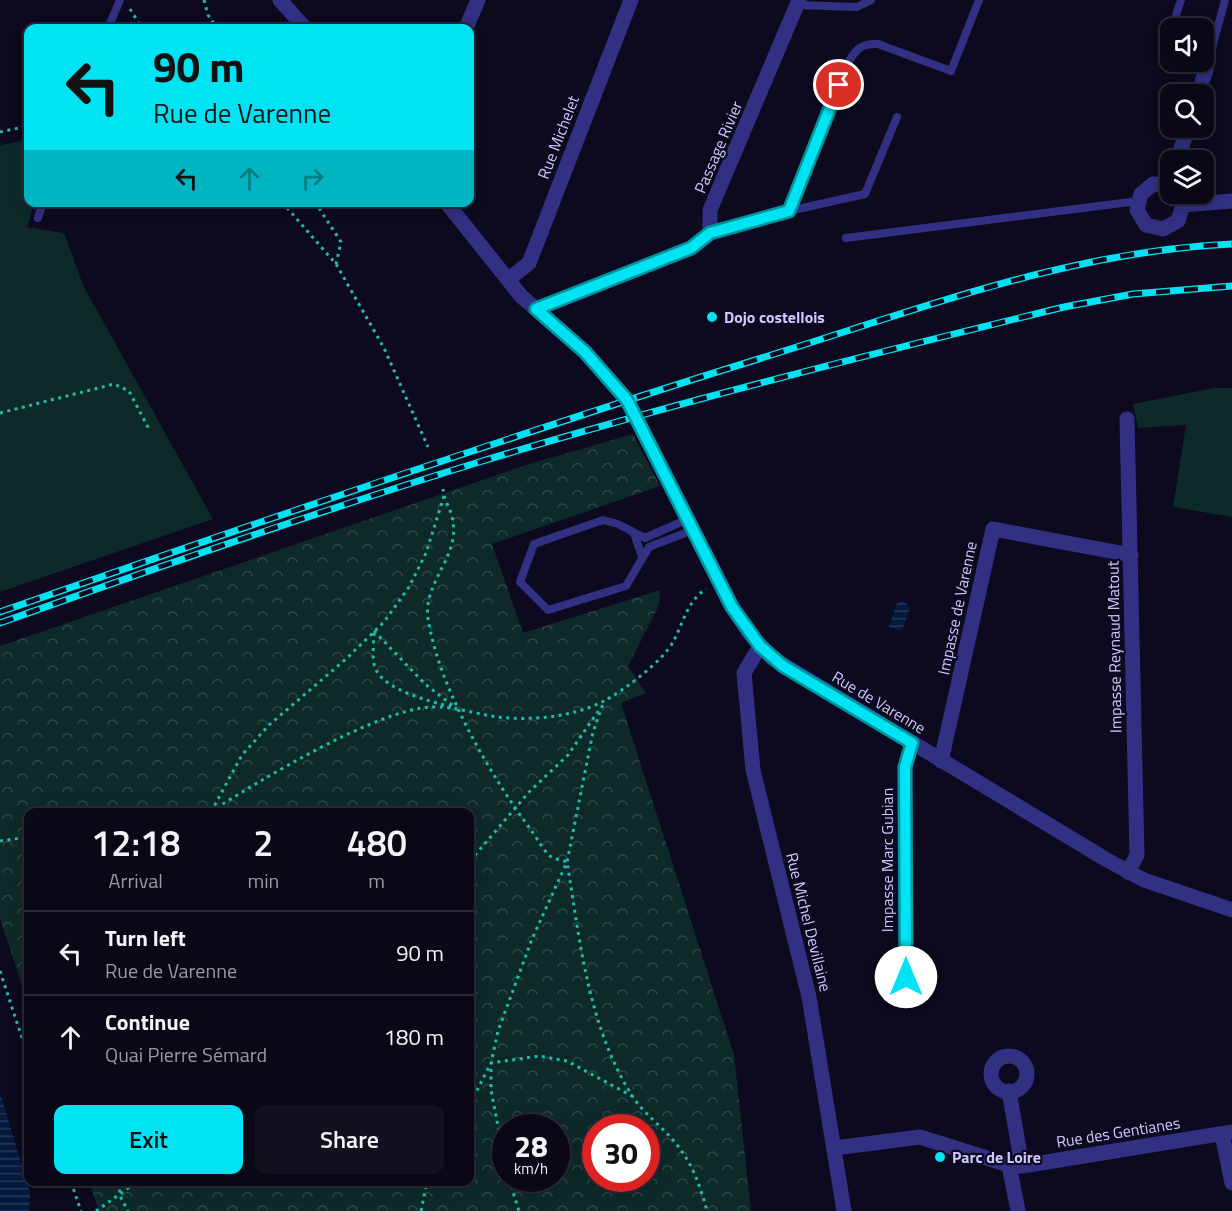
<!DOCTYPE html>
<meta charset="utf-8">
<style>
body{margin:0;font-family:"Titillium Web",sans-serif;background:#131120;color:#f1f3f6;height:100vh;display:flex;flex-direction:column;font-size:22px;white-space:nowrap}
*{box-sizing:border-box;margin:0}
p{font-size:20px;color:#999aa1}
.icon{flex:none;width:33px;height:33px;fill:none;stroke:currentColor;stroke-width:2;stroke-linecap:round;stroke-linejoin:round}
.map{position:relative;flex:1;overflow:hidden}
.side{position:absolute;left:24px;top:808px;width:450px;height:378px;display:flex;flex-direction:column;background:#0a0817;border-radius:12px;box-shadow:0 3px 15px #0003,0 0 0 2px #2a2936}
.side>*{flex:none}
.hud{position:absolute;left:24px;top:24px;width:450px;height:183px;border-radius:12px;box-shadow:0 3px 15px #0003,0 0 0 2px #2a2936;background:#00e3f3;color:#111;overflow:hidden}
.buttons{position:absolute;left:1160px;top:18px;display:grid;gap:12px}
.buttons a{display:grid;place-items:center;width:54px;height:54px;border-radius:12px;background:#0a0817;box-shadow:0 3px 15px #0003,0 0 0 2px #2a2936;font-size:30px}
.speed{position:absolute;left:492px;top:1114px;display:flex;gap:12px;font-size:30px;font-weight:700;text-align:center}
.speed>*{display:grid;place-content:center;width:78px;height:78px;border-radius:50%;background:#0a0817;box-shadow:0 3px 15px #0003,0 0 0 2px #2a2936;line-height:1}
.speed small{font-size:15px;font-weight:400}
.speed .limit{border:9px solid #d22;background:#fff;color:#111}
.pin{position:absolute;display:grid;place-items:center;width:51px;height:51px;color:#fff;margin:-26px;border:3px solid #fff;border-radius:50%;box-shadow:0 2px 6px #0007}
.me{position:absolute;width:66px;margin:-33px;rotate:0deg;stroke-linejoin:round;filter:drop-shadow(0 0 4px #0008)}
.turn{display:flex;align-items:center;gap:21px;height:126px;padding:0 30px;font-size:27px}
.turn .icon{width:78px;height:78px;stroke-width:2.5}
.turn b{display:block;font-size:42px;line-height:51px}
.lanes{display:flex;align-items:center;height:57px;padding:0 30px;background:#0003;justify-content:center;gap:30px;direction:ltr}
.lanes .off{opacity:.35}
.eta{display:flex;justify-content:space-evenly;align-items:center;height:102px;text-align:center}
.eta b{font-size:36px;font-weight:600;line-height:42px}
.action{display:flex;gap:12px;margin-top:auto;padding:12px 30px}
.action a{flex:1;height:69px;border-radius:12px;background:#00e3f3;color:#111;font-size:24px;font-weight:600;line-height:69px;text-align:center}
.action a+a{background:#131120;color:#f1f3f6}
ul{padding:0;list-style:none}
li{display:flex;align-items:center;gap:18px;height:84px;padding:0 30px;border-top:2px solid #2a2936}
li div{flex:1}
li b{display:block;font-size:22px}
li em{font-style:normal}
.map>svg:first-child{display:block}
.grass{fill:#0d2a28}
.park{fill:url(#park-crowns);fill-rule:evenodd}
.water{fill:url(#water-rules)}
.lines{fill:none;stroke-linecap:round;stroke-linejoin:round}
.path{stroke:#21baac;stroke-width:3;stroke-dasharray:3 4.5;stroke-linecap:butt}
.service{stroke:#313083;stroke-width:8}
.minor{stroke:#313083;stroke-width:15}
.tertiary{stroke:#313083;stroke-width:15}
.rail-casing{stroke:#00e3f3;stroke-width:7}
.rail{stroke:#0d0a1f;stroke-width:4.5;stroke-dasharray:14;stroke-linecap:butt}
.route-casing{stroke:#00949e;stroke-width:15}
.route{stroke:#00e3f3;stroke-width:10}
.poi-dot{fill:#00e3f3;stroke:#0d0a1f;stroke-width:2}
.labels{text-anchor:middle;stroke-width:4.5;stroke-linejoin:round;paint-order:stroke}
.street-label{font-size:16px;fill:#cdc8ff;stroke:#0d0a1f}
.poi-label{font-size:16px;font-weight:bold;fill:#cdc8ff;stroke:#0d0a1f;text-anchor:start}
</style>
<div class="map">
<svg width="1232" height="1211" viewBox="0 0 1232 1211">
<defs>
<pattern id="park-crowns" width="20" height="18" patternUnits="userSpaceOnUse" patternTransform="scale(1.5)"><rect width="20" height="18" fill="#0d2a28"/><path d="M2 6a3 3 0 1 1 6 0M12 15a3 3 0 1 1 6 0" fill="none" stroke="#2f4748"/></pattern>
<pattern id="water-rules" width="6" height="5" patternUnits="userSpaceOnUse" patternTransform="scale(1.5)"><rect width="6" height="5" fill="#041b3e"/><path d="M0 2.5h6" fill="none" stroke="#273b5b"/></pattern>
</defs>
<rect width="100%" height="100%" fill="#0d0a1f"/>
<path class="grass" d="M28,140V202L34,203L27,227L64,233L83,285L213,519L0,592V145Z
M1214,388H1232V517L1173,507L1186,425L1138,428L1133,404Z"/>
<path class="park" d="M633,434L660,486L492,544L523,633L660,590L659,605L628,666L646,693L621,703L734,1055L751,1211H99L89,1182H470V813H28V1003L0,918V646L529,464ZM506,1128H556V1179H506ZM596,1128H646V1179H596Z"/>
<path class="water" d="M903,601L910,608L902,631L889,627L897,603Z
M0,1093L30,1192L29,1211H0Z"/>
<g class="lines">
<path class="path" d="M204,0L208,15L217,28
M130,9L142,28
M0,132L28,126
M282,202L336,264L384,348L428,447
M315,202L341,242L336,264
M0,413L114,384L129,391L150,431
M444,496C447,504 452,513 453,522C459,557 423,583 428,618C438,686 490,775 531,830C537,838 543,850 550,856C554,859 562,860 567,862C580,941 588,1025 631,1094C641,1111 658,1123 671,1138C690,1158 700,1184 707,1211
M374,631L425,684L456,708
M374,633C374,644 371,660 376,670C387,691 430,701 451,707
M210,812C259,781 375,710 431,707C454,706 475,714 498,717C532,721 573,717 604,701C623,691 663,661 673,642C683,624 687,601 706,589
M211,812L242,755L269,725L346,659L384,622L409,587L426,553L444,496L443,489
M0,841L28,837
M470,861L529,792L568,755L599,710
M0,971L28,1056
M470,1104L491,1063L539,1056L567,1061L632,1096
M506,1168L491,1090V1063L498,1031L532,939L567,862L593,732L604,701
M509,1179L519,1211
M71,1182L81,1211
M119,1182L120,1196L128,1211
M96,1211L137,1182
M421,1211L427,1182"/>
<path class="service" d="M1181,0L1175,18L1183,28
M797,5L857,7L871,0
M108,28L120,0
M1206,70L1225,0
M789,211L865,194L897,117
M38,218L43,202
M710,233L789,211L848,63C856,49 861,43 878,44L951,71L979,0
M846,238L1138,201
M688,519L645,538L618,524L603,520L534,544L520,582L548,610L626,586L649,547L693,530
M634,533L642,557"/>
<path class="minor" d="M280,0L305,28
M466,28L478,0
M1198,94L1206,70
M1177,160L1188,128
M1170,185L1153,184L1141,194L1137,210L1146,225L1163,229L1178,221L1183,205L1179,194
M446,202L521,296L585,352L627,400
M1183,205L1232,201
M508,280L529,263L631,0
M536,309L691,248L710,233V210L799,0
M1127,419L1137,855L1128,872
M760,646L744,673L753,770L809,997L844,1211
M941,761L993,529L1131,555
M906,977L905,767L912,743
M991 1074a18 18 0 1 1 36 0a18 18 0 1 1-36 0Z
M1009,1091L1022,1166
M1222,1134L1232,1183
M835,1148L920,1137L1009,1165L1022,1166L1232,1132
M1009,1165L1018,1211"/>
<path class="tertiary" d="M627,400L732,607L750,634L772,658L1107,860L1144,880L1232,910"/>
<defs>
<path id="rail" d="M0,612C255,523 510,436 768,356C920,309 1071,251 1232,244
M0,623C158,567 316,512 476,463C670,404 867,355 1064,307L1133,294L1232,286"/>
</defs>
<use href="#rail" class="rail-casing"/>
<use href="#rail" class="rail"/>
</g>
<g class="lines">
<defs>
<path id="route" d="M839,85L789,211L710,233L691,248L536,309L585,352L627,400L732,607L760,646L783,666L912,743L905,767L906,977"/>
</defs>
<use href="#route" class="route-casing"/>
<use href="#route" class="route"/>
</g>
<g class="poi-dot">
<circle cx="712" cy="317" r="6"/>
<circle cx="940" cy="1157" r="6"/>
</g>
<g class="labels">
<g class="street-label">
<text transform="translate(558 137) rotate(-69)" y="6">Rue Michelet</text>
<text transform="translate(718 147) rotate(-67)" y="6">Passage Rivier</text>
<text transform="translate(957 608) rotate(-78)" y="6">Impasse de Varenne</text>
<text transform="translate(1114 647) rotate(-91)" y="6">Impasse Reynaud Matout</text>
<text transform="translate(879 702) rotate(31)" y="6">Rue de Varenne</text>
<text transform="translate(887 860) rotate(-90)" y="6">Impasse Marc Gubian</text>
<text transform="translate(809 922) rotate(76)" y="6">Rue Michel Devillaine</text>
<text transform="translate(1118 1132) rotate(-9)" y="6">Rue des Gentianes</text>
</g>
<g class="poi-label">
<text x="724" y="323">Dojo costellois</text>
<text x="952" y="1163">Parc de Loire</text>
</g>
</g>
</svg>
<div class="buttons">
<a><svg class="icon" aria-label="sound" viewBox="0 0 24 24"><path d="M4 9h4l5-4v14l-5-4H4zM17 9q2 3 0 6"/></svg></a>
<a><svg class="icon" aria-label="search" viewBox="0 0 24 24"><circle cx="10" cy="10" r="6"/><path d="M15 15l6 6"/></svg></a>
<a><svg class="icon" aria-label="layers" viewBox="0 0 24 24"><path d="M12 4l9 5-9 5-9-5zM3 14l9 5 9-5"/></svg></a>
</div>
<div class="speed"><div>28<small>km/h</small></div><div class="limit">30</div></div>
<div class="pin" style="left:839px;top:85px;background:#d93025"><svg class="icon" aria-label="arrive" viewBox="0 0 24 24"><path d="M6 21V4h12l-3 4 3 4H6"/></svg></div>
<svg class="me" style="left:906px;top:977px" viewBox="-20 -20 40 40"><circle r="19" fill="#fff"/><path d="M0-13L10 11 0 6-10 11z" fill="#00e3f3"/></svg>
<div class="hud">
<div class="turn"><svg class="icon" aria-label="left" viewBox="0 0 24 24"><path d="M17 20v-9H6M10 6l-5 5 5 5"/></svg><div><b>90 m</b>Rue de Varenne</div></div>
<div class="lanes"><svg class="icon" aria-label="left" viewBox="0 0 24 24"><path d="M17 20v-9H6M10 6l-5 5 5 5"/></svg><svg class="icon off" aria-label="ahead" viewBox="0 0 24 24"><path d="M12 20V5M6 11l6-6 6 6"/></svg><svg class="icon off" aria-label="right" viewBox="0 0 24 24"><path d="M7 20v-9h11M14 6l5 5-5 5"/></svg></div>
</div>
<section class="side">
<div class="eta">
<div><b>12:18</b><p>Arrival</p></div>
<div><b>2</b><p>min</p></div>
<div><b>480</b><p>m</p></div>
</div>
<ul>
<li><svg class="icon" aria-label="left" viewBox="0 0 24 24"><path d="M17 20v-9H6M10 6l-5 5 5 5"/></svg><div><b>Turn left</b><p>Rue de Varenne</p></div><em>90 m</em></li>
<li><svg class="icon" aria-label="ahead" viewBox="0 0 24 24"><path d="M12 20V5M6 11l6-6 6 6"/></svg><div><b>Continue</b><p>Quai Pierre Sémard</p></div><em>180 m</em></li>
</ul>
<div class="action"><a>Exit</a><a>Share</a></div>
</section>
</div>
